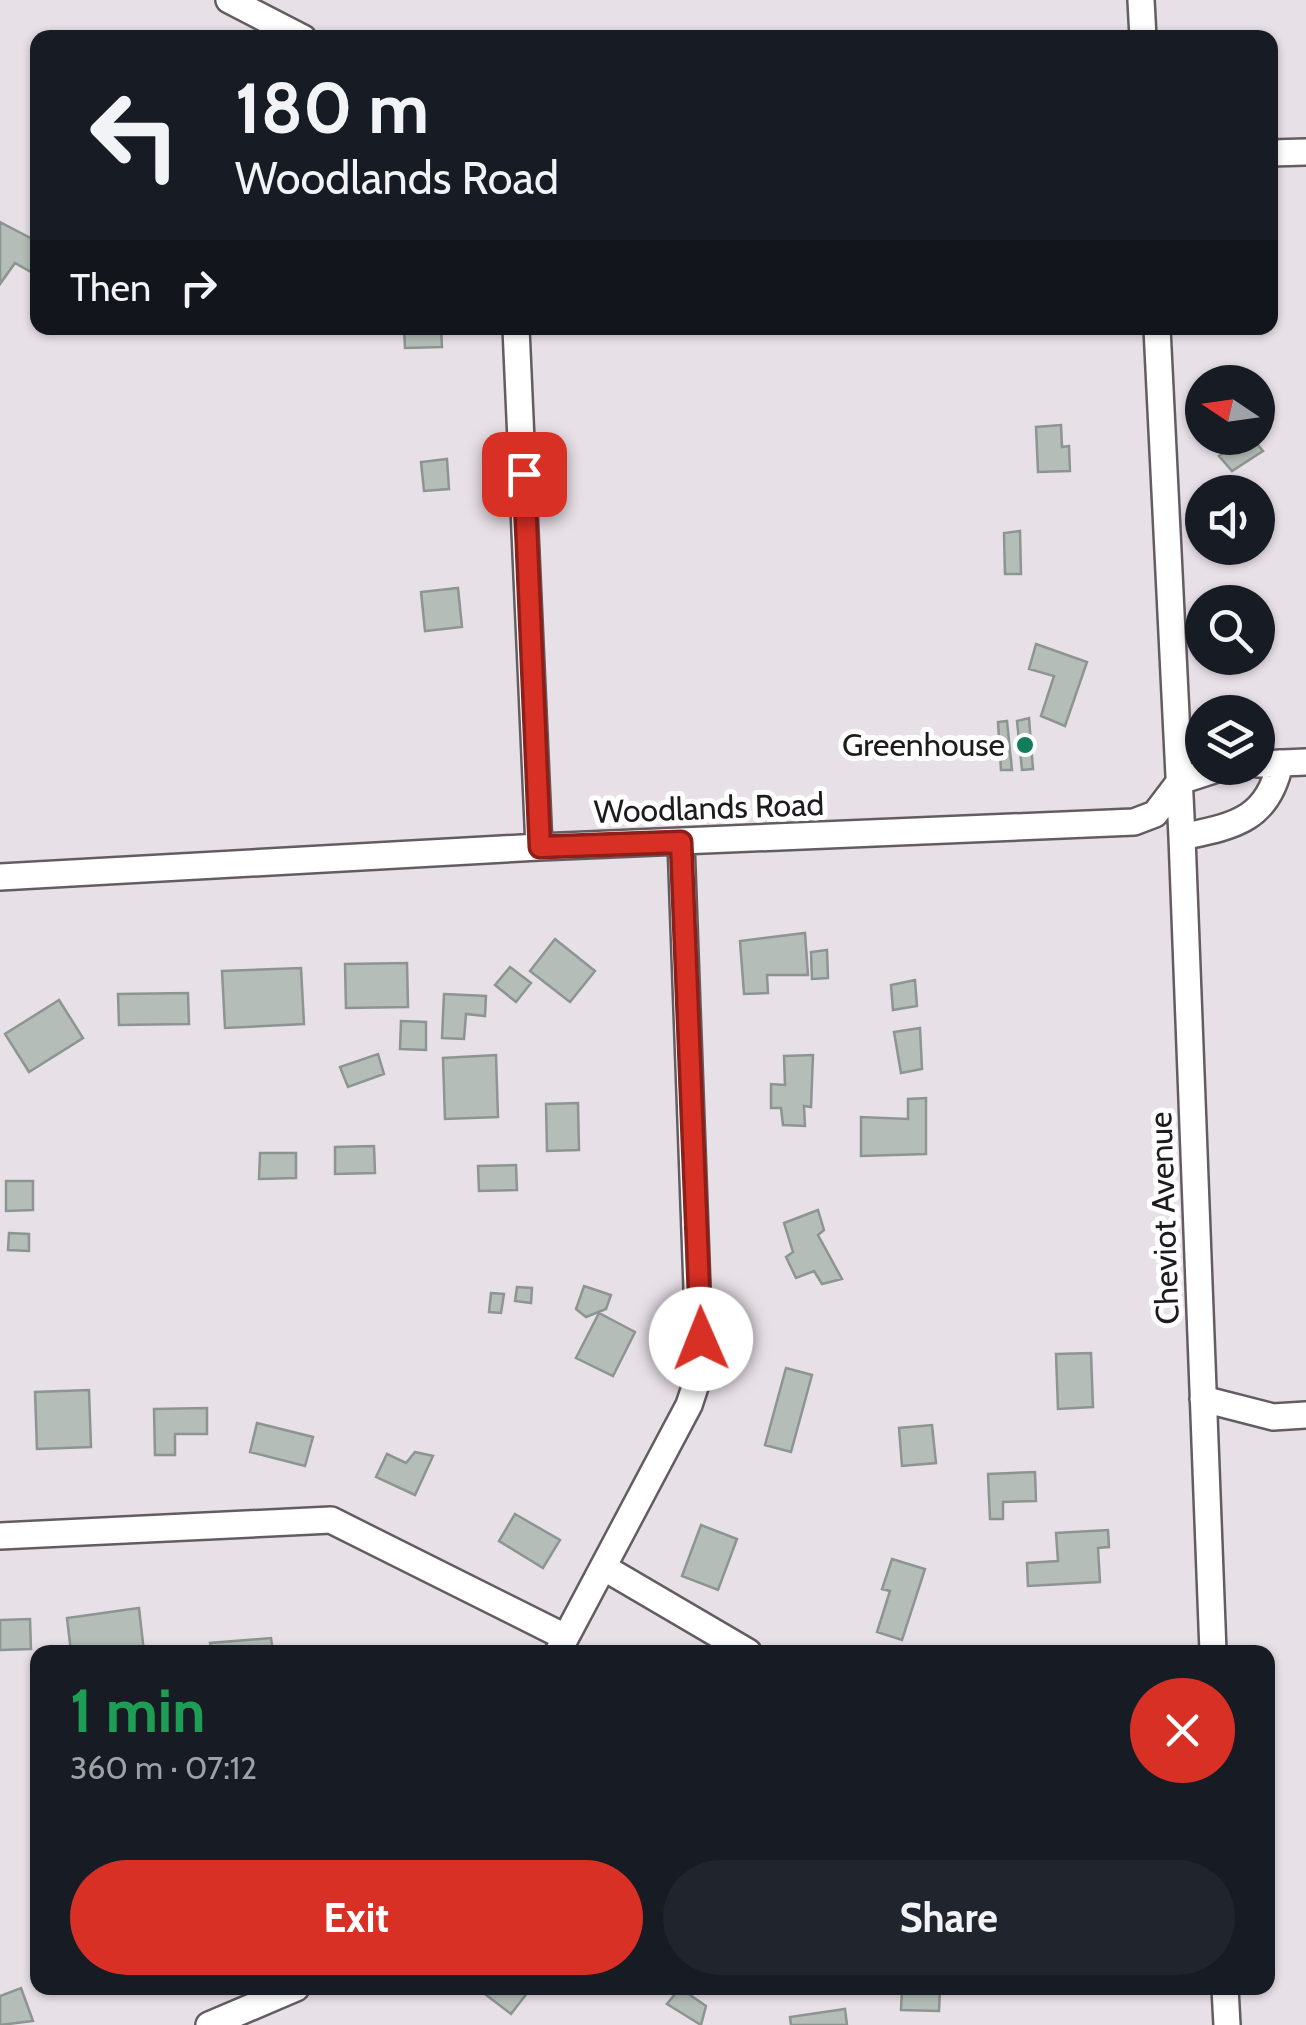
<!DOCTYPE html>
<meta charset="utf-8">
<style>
body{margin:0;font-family:Cabin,sans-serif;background:#20242c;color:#f1f3f6;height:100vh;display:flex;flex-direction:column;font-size:38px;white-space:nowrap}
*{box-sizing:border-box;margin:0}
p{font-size:32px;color:#9ea1a6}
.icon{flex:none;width:55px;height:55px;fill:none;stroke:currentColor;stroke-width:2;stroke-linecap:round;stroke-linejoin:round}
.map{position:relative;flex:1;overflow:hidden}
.sheet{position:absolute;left:30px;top:1645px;width:1245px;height:350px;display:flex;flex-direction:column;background:#171b24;border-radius:20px;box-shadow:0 2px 8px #0004}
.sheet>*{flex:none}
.guide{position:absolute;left:30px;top:30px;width:1248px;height:305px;border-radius:20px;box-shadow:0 2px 8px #0004;background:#171b24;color:#f1f3f6;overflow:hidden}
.needle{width:65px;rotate:283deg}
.buttons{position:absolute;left:1185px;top:365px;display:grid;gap:20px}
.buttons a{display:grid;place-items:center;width:90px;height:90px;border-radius:50%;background:#171b24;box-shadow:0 2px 8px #0004;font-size:50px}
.pin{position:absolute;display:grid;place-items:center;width:85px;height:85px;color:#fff;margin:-42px;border-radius:20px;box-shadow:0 5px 15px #0006}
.me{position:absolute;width:110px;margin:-55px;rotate:359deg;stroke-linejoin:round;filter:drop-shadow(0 0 8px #0008)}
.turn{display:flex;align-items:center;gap:35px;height:210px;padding:0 40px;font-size:45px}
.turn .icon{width:130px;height:130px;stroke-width:2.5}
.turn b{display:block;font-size:70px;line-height:85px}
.then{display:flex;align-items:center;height:95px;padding:0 40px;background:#0003;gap:20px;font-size:38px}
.round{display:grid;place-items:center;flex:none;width:105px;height:105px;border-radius:52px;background:#20242c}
.summary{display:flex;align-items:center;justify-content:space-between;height:170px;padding:0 40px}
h1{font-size:60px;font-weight:800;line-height:75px;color:#1e9e55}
.cta{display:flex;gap:20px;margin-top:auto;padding:20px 40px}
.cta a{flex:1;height:115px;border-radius:60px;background:#d93025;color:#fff;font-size:40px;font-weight:800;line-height:115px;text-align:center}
.cta a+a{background:#20242c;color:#f1f3f6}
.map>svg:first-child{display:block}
.building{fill:#b4bdb8;stroke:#8c9591;stroke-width:2.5}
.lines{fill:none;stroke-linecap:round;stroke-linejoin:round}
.minor-casing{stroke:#635d62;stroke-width:30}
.minor{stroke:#fff;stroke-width:25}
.route-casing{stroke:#8d1f18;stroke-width:25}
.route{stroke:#d93025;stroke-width:18}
.poi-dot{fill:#107e5a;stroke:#fff;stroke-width:4}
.labels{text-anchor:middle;stroke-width:10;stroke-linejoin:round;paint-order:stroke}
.poi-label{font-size:32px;fill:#1e1b1e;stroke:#fff;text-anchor:end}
.street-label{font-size:32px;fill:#1e1b1e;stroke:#fff}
</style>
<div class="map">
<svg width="1306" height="2025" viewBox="0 0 1306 2025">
<rect width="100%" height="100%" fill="#e7e0e7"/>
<path class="building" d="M0,222L38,242V276L15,263L0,284Z
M404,328H441L442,347L405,348Z
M1061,425L1062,447L1069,446L1070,471L1038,472L1036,427Z
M1245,438H1252L1263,451L1232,471L1219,456Z
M447,459L449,489L424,491L421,462Z
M1020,531L1021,574H1005L1004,533Z
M458,588L462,627L425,631L421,592Z
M1036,644L1087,662L1065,726L1041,716L1054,676L1029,669Z
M1029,718L1033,769L1022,770L1017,721Z
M1007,721L1012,770H1001L998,722Z
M805,933L808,975H767L768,993L744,994L740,941Z
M555,939L595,971L570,1002L530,971Z
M827,950L828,978L812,979L811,952Z
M407,963L408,1007L346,1008L345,964Z
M510,967L531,983L516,1002L495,985Z
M301,968L304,1024L225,1028L222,971Z
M915,980L917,1006L893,1010L891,985Z
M188,993L189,1024L119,1025L118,994Z
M444,994L486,996L485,1016L466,1014L464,1039L442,1038Z
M59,1000L83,1038L29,1072L5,1034Z
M401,1021L426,1022V1050L400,1049Z
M920,1028L922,1069L901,1073L894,1032Z
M378,1054L384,1074L348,1087L340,1067Z
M496,1055L498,1117L445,1119L443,1058Z
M813,1055L811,1107L804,1106L805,1126L783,1125L781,1108H771V1084L785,1085L784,1056Z
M926,1098V1154L861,1156V1117L908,1119V1099Z
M578,1103L579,1150L547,1151L546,1104Z
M374,1146L375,1173L335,1174V1147Z
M260,1153H296V1178L259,1179Z
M516,1165L517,1190L479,1191L478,1166Z
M6,1181H33V1210L6,1211Z
M818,1210L824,1230L818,1235L842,1279L822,1284L814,1271L796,1278L786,1257L793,1252L784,1223Z
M9,1233L29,1234V1251L8,1250Z
M584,1286L611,1295L606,1309L586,1317L576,1309Z
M517,1287L532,1288L531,1303L515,1301Z
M491,1293L504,1294L501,1313L489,1312Z
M599,1313L635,1332L613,1376L576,1358Z
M1091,1353L1093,1407L1058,1409L1056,1354Z
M786,1368L812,1375L791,1452L765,1445Z
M89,1390L91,1447L37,1449L35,1392Z
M207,1408V1434H175V1455H155L154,1409Z
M257,1423L313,1437L305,1466L250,1452Z
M932,1425L936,1463L902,1466L899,1428Z
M415,1452L433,1456L415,1495L376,1477L387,1454L406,1463Z
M1035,1472L1036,1501L1003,1502V1519H990L988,1474Z
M515,1514L560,1540L543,1568L499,1541Z
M701,1525L737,1539L718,1590L682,1576Z
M1108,1530L1109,1547L1098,1548L1100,1582L1028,1586L1027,1563L1058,1561L1056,1533Z
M892,1559L925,1569L902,1640L877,1632L890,1591L882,1589Z
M139,1608L144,1652H71L67,1618Z
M30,1619L31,1649L0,1650V1620Z
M271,1638L273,1652H211L210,1643Z
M21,1988L33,2021L0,2025V1996Z
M477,1988H531L511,2014Z
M680,1988L706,2006L701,2025L667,2004Z
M902,1988H940L939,2011L901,2010Z
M845,2009L847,2025H791L790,2017Z"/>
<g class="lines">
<defs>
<path id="minor" d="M229,0L303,38
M1141,0L1143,38
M1270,153L1306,152
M516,328L539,847
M1157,328L1182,837L1213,1652
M1258,764L1306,762
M1182,837C1233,826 1268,821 1280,763
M0,877L539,847L1134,822L1155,814L1180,781L1220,768
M1203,1399L1273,1417L1306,1415
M0,1536L331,1520L565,1637
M603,1567L748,1652
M558,1652L689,1405L700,1372L681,842
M1225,1988L1227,2025
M209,2025L296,1988"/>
</defs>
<use href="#minor" class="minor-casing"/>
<use href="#minor" class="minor"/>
</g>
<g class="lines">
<defs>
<path id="route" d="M524,474L540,847L681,842L701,1339"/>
</defs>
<use href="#route" class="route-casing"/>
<use href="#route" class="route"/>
</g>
<circle class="poi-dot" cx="1025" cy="745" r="10"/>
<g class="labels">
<g class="poi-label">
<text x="1005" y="756">Greenhouse</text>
</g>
<g class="street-label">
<text transform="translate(709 808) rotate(-2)" y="11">Woodlands Road</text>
<text transform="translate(1164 1218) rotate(-92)" y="11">Cheviot Avenue</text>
</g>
</g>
</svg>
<div class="buttons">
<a><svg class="needle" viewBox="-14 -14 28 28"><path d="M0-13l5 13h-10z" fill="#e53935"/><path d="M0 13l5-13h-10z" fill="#9ea1a6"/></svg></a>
<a><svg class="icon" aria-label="sound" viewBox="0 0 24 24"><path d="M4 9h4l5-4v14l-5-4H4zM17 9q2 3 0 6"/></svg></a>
<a><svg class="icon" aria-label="search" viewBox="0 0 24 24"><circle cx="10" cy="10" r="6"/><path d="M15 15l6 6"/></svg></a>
<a><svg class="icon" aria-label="layers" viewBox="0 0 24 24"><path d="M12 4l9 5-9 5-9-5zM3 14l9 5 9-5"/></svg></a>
</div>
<div class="pin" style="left:524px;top:474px;background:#d93025"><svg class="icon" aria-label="arrive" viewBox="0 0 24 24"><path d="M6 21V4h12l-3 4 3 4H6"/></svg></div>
<svg class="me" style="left:701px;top:1339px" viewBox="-20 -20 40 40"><circle r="19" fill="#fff"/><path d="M0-13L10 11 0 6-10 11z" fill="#d93025"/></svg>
<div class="guide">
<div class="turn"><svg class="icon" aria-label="left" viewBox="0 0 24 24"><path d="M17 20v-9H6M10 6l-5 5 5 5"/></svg><div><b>180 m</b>Woodlands Road</div></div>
<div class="then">Then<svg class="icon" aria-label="right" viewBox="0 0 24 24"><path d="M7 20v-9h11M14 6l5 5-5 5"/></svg></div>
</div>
<section class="sheet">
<div class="summary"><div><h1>1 min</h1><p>360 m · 07:12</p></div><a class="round" style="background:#d93025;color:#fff"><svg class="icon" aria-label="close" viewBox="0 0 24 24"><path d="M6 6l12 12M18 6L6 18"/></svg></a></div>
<div class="cta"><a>Exit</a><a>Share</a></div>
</section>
</div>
